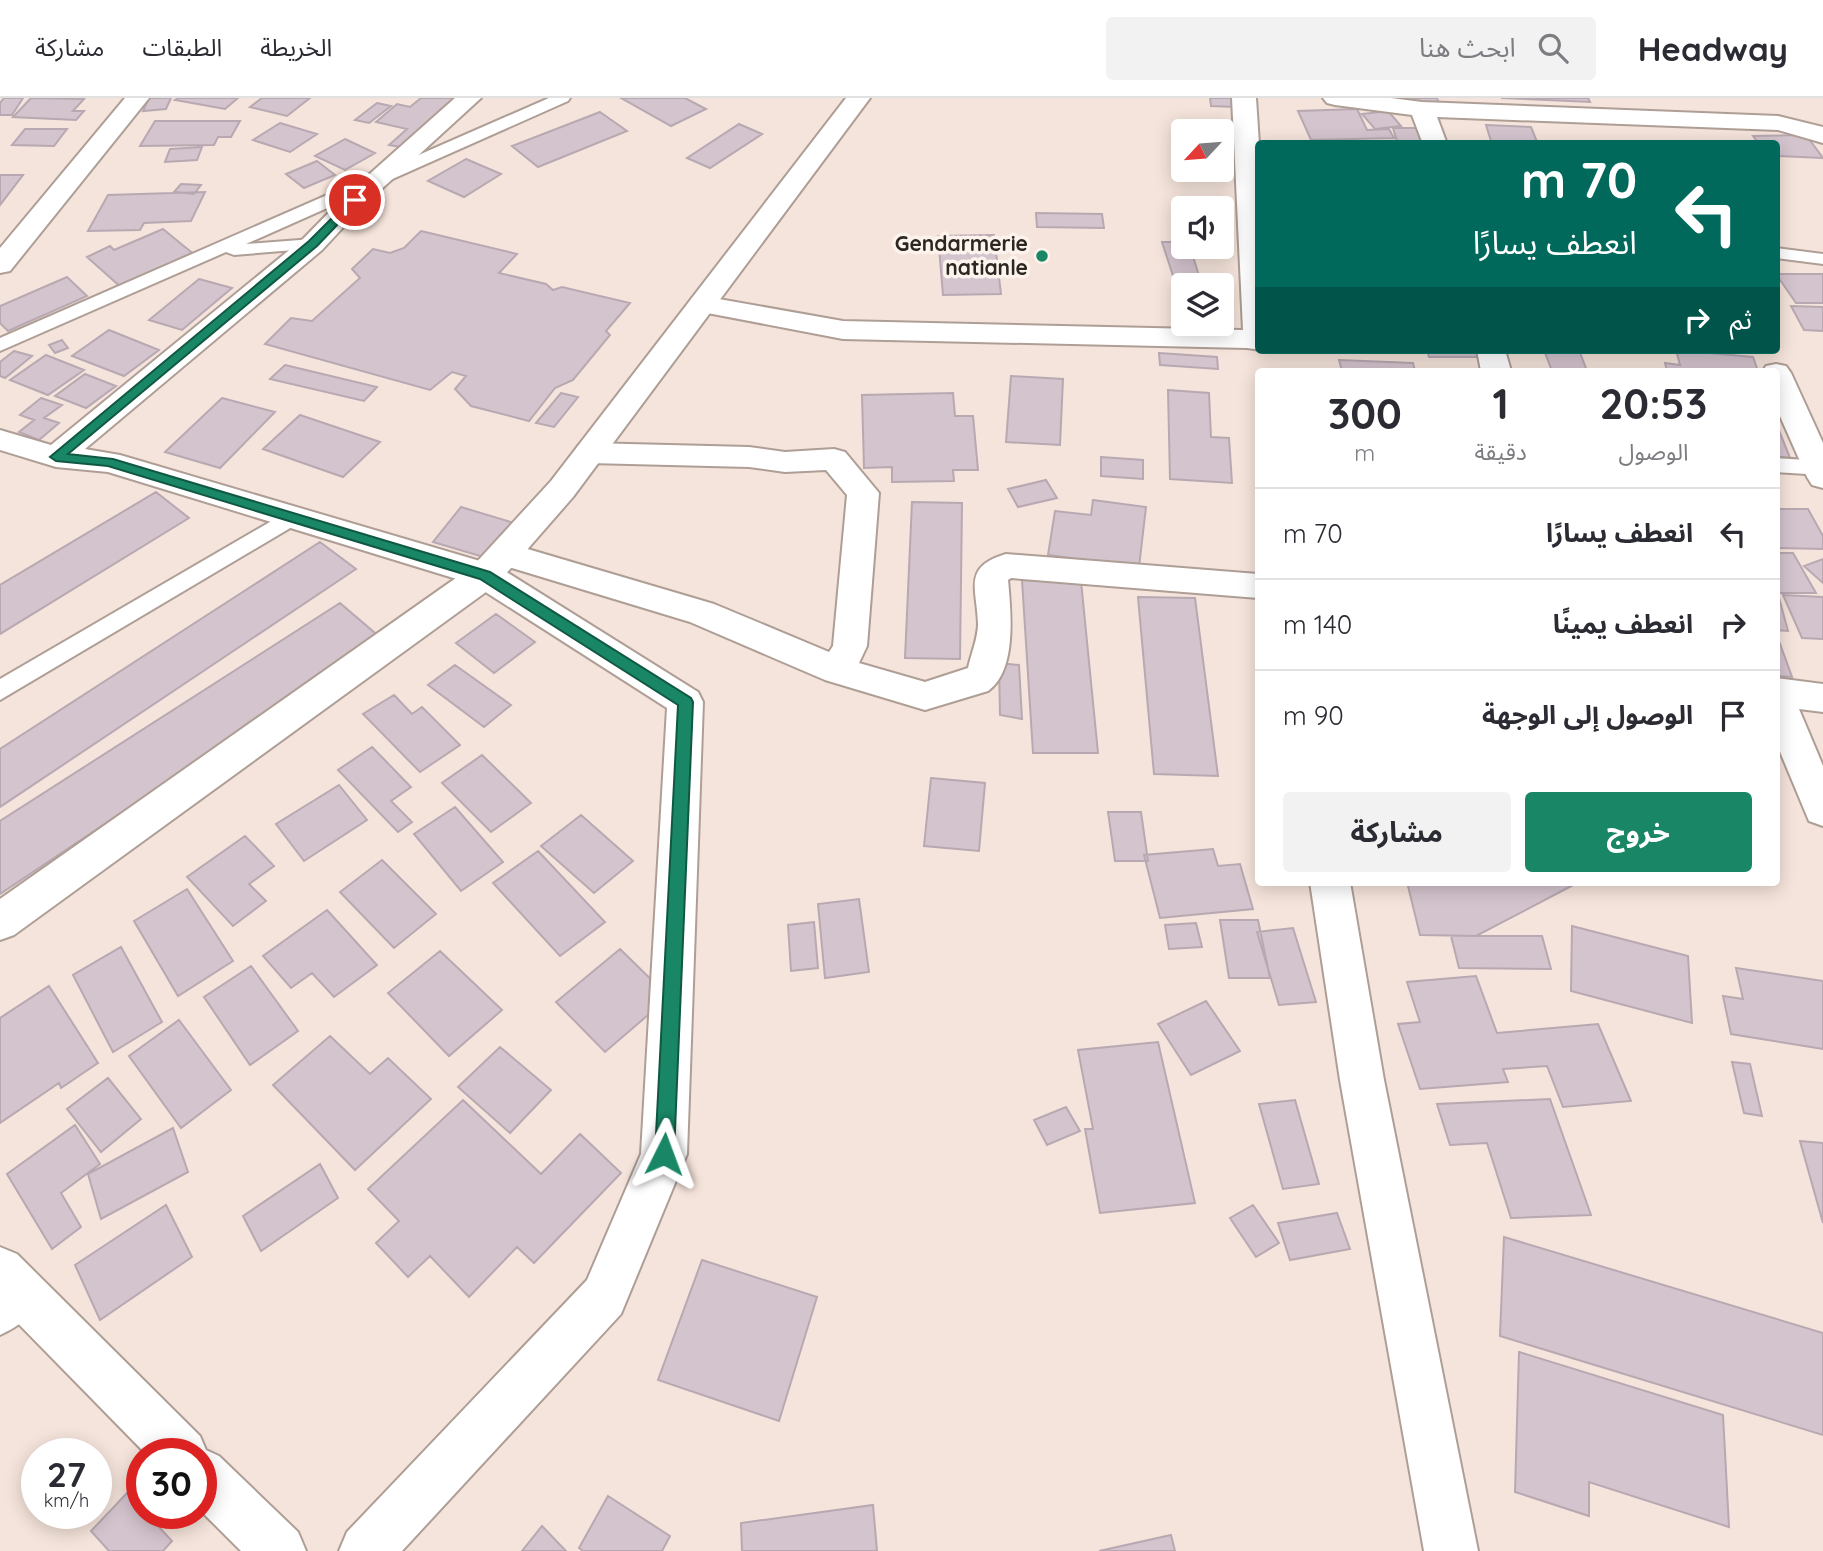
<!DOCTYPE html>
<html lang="ar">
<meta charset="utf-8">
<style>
body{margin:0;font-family:Quicksand,"Noto Sans Arabic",sans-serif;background:#f2f2f3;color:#2b2b33;direction:rtl;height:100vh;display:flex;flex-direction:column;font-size:26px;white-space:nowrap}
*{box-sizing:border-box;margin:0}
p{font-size:23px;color:#7c7c81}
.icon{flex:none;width:38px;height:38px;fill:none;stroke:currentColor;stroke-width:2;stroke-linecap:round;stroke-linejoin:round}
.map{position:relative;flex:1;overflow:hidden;direction:ltr}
.details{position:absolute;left:1255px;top:270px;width:525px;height:518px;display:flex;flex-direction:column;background:#fff;border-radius:7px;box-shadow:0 4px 18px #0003;direction:rtl}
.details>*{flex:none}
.banner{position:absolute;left:1255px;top:42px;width:525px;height:214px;border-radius:7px;box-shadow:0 4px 18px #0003;direction:rtl;background:#00695c;color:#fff;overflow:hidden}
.needle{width:46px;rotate:244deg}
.tools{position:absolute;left:1171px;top:21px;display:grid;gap:14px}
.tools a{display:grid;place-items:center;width:63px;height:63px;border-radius:7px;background:#fff;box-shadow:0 4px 18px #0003;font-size:35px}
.speed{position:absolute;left:21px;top:1340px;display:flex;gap:14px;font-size:35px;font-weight:700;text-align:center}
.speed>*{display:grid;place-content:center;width:91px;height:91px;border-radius:50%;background:#fff;box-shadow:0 4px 18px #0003;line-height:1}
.speed small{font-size:18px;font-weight:400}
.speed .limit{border:10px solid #d22;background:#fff;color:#111}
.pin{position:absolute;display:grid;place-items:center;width:60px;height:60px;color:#fff;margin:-30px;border:4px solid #fff;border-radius:50%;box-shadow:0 2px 7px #0007}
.me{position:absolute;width:77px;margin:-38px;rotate:3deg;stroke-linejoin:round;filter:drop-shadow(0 0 5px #0008)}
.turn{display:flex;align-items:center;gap:24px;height:147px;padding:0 28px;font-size:32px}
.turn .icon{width:91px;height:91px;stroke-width:2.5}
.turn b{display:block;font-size:49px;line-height:60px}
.then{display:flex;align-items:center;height:66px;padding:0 28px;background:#0003;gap:14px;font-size:26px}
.eta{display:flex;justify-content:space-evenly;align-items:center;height:119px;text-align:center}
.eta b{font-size:42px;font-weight:700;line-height:49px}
.action{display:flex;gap:14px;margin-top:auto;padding:14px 28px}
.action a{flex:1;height:80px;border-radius:7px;background:#198766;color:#fff;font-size:28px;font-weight:700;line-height:80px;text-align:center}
.action a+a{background:#f2f2f3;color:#2b2b33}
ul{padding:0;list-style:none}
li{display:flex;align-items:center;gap:21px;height:91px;padding:0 28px;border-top:2px solid #e1e1e2}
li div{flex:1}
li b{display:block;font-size:26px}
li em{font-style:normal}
header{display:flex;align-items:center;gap:42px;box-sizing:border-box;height:98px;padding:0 35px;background:#fff;border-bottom:2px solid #e1e1e2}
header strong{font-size:33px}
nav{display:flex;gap:38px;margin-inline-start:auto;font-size:24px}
.search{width:490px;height:63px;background:#f2f2f3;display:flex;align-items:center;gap:18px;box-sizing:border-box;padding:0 24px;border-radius:7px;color:#7c7c81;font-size:26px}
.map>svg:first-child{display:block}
.building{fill:#d4c4ce;stroke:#b8a8b1;stroke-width:2}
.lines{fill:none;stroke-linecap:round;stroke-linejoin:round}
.service-casing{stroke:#ae9e95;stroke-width:4}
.minor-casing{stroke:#ae9e95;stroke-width:4}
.secondary-casing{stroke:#ae9e95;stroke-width:4}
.service{fill:#fff;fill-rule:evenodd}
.minor{fill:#fff;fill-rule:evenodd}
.secondary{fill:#fff;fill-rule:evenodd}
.route{fill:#198766;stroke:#105842;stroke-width:2}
.poi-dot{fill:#198766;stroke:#fdf3ed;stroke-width:2.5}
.labels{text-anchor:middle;stroke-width:7;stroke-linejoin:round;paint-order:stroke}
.far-poi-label{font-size:21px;font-weight:bold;fill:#2c2622;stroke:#fdf3ed;text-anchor:end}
</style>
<header>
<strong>Headway</strong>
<div class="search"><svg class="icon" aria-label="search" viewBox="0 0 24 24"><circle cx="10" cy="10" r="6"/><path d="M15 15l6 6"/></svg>ابحث هنا</div>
<nav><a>الخريطة</a><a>الطبقات</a><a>مشاركة</a></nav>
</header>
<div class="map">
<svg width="1823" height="1453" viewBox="0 0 1823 1453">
<rect width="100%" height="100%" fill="#f5e4db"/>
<path class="building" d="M4,0H23L12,17H0V5Z
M31,0L84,1L73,13H84L76,22L13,19Z
M149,0H171L166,11L143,13Z
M178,0H238L225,11L175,2Z
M262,0H310L287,18L250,9Z
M421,0H456L401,49L389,47L407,31L376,24L397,6L410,9Z
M621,0H685L706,11L671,28Z
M1210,0H1234L1236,9L1211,8Z
M1356,0H1437L1439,5Z
M1501,0H1588L1590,4Z
M377,5L391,8L369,25L355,22Z
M1357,11L1367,32L1389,31L1394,40L1311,42L1298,13Z
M1388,13L1401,28L1375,31L1362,16Z
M600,14L627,33L538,69L512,48Z
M155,23H240L231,39H218L214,47L140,48Z
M280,25L317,36L290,54L253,42Z
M739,26L762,36L710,70L687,60Z
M1486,27L1531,29L1538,46H1492Z
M1393,30H1419L1435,46H1398Z
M25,31H67L54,48L12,47Z
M1806,37L1823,60L1776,58V46H1759L1753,38Z
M345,41L375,55L345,72L315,58Z
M202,49L197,62L165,64L170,51Z
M466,61L501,76L464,99L428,83Z
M317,63L335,77L304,90L286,76Z
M0,77H23L0,107Z
M181,86L201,87L194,96L174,94Z
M205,94L191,123L144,125L140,132L88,133L108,97Z
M1036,115L1102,116L1104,130L1037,129Z
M163,131L196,158L123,191L87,159L110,148L114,152Z
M421,133L517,156L499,175L546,186L553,192L562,189L630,205L606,233L610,237L573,282L555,290L529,323L471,308L455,291L466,278L452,274L430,292L265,246L291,220L312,223L360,180L352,171L373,151L390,155L404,150Z
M994,137L1001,196L943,197L938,138Z
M1162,144H1183V149H1190L1201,184H1175Z
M1776,176H1823V205H1796Z
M67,179L87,198L8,233L0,225V208Z
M199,181L232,190L182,232L149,222Z
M1791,208L1823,209V233L1804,232Z
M109,232L159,252L124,278L72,258Z
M62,242L68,250L55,255L49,247Z
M1427,252H1481L1484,259H1429Z
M1544,252H1579L1587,273H1552Z
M1676,252L1753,259L1758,273H1667L1665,265L1680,267Z
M14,253L32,258L5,280L0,278V264Z
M1159,255L1217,259L1218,271L1160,267Z
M46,257L84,272L48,297L10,282Z
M1339,262L1413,265L1415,273H1342Z
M285,267L377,289L364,303L270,281Z
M85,276L116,288L86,310L55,298Z
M1011,278L1063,281L1060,347L1006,344Z
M1168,292L1209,295L1211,339L1229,340L1232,385L1170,381Z
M561,295L578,299L554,329L536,325Z
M953,295L955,318H973L978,372H953L954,383L892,384V369L864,370L862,297Z
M41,300L62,307L44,320L59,325L39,342L19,334L34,322L20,317Z
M222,300L275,314L220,370L165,354Z
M300,317L380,344L343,379L263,351Z
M1776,325L1790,360L1776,359Z
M1101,359L1143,362V381L1101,378Z
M1046,382L1057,400L1018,409L1008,391Z
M156,394L189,420L0,536V487Z
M1093,402L1146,409L1139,469L1048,457L1055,413L1091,417Z
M912,404L962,405L960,561L905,560Z
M461,409L514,425L487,460L433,444Z
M1776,411H1808L1823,438V451L1776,450Z
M320,444L356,471L0,709V651Z
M1776,455H1793L1816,495H1776Z
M1823,461V485L1804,468Z
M1022,482L1081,483L1098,655H1033Z
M1776,496H1778L1788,533L1776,532Z
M1783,497L1823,499V541L1802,540Z
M1138,499L1195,500L1218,678L1154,676Z
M340,505L382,541L0,796V723Z
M496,516L535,544L494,575L456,545Z
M1776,542L1779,543L1792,579L1776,578Z
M999,565L1019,567L1022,621L1000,617Z
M455,567L511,607L484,629L428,587Z
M394,597L412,616L422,609L460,647L420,674L363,616Z
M372,649L411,689L391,703L412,724L398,734L338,672Z
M482,657L531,705L491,734L442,685Z
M931,680L985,685L979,753L924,748Z
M339,687L367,722L304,763L276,726Z
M455,709L503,764L461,793L414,736Z
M1108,714H1141L1148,763H1115Z
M581,717L633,763L594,795L541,748Z
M245,738L274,768L249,786L266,803L233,828L187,779Z
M1213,751L1218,768L1240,766L1253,811L1160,820L1144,757Z
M538,753L605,824L560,858L493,785Z
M382,762L436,816L394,850L340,794Z
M1407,784H1579L1476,838L1420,837Z
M187,791L233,863L178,898L134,823Z
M859,801L869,874L825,880L818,806Z
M327,812L377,867L334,899L312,875L291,890L263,858Z
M1220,822H1258L1270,880H1229Z
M814,824L818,870L791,873L788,827Z
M1196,825L1202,849L1169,851L1165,827Z
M1572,828L1688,858L1692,925L1571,893Z
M1293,830L1316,904L1279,907L1257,834Z
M1451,838H1542L1551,871L1459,870Z
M121,849L162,924L113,954L73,877Z
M620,851L669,899L605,954L556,904Z
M440,853L502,912L449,958L388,895Z
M251,868L298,933L250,967L204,899Z
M1736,870L1823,883V951L1731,936L1723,898L1743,901Z
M1476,878L1497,935L1598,926L1631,1003L1563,1009L1547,968L1503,971L1508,984L1420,991L1398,926L1420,924L1407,884Z
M49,888L98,965L61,990L59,985L0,1025V920Z
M1206,903L1240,953L1191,977L1158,926Z
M179,922L231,992L181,1030L129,958Z
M330,938L370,976L388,960L431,1001L355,1072L273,987Z
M1158,944L1195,1105L1100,1115L1085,1031H1093L1078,952Z
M500,949L551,992L510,1035L458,989Z
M1732,964L1750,966L1762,1018L1744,1015Z
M108,980L141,1021L101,1054L67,1011Z
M1550,1001L1591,1117L1511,1120L1487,1045L1450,1047L1437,1006Z
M463,1002L541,1076L580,1036L621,1075L534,1165L517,1149L469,1199L430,1158L408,1179L376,1145L399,1123L368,1091Z
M1295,1002L1319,1086L1283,1091L1259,1006Z
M1066,1009L1080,1033L1047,1047L1034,1022Z
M75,1027L100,1066L61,1095L81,1129L52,1151L7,1076Z
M173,1030L188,1074L101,1121L88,1076Z
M1800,1043L1823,1045V1125Z
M320,1066L338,1100L261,1153L243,1118Z
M166,1107L192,1159L100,1222L75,1167Z
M1253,1107L1279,1145L1256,1159L1230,1120Z
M1337,1115L1350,1151L1290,1162L1278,1125Z
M1504,1139L1823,1235V1337L1500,1238Z
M702,1162L817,1199L779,1323L658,1282Z
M1519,1254L1723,1317L1729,1429L1589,1384V1418L1515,1394Z
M127,1395L142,1411V1416H147L172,1443L163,1453H109L91,1433Z
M608,1398L670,1438L662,1453H583L579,1450Z
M873,1407L877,1453H742L741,1425Z
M542,1428L566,1453H522Z
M1171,1437L1175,1453H1099Z"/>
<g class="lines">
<defs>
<path id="service" d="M549,0H570L568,3L246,146L313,141L322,146L319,150L234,157L226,154L0,253V240Z
M1776,150L1823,156V166L1776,160Z
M1776,360L1823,363V377L1776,374Z
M294,410L302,413L305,418L302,423L0,602V581Z
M25,1184L37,1188L41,1200C34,1218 17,1229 0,1237V1199Z"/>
<path id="minor" d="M125,0H149L10,173L0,175V150Z
M455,0H481L364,107L322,152L85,351L120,357L497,468L698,594L703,604L687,1056L621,1216L402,1453H339L347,1434L587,1182L641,1056L667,610L473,486L108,374L56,369L0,352V332L51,347L304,140L346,97Z
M1232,0H1256L1259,46L1258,252H1261L1247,250L843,241L702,214L692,212L688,206L692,200L702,198L843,223L1243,232Z
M1323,0H1391L1422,4L1778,18L1823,29V45L1778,32L1437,19L1447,46H1423L1412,17L1335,7L1327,5Z
M1477,252H1505L1511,273H1481Z
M1776,266L1786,268L1791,275L1823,345V390L1812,387L1807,379L1776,309V273H1763L1766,268Z
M589,345L749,349L785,354L834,351L845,354L879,395L867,548L859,565L925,584L968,570C971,556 978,540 978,526C977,490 962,469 1006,456L1258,476V500L1011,480L1008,482C1011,514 1017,573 988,593L925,612L825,582L690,524L492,464L488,456L492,448L504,444L714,506L829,554L833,548L847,397L826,372L785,374L749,369L589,365L578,362L574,355L578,348Z
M1776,580L1823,586V614L1799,611L1823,668V728L1809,723L1776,644Z
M1310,784H1350L1384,982L1478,1453H1424L1340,982Z
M0,1149L17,1156L200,1338L206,1352L219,1358L298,1434L306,1453H241L201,1413V1356H146L0,1207Z"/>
<path id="secondary" d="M846,0H870L573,399L497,486L14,837L0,842V801L473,468L551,383Z"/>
</defs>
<use href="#service" class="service-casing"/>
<use href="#minor" class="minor-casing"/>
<use href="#secondary" class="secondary-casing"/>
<use href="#service" class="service"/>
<use href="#minor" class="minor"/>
<use href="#secondary" class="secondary"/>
</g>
<path class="route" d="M352,100L361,102L317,148L68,356L113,361L490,474L691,600L693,604L674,1056L671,1063L664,1066L658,1063L655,1056L678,607L480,481L108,368L56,363L50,359L309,143Z"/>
<circle class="poi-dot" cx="1042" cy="158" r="7"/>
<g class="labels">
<g class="far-poi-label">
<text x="1028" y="153">Gendarmerie<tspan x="1028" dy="24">natianle</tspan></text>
</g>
</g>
</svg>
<div class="tools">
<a><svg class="needle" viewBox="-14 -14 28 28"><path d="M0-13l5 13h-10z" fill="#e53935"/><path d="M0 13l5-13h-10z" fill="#7c7c81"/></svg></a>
<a><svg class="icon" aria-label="sound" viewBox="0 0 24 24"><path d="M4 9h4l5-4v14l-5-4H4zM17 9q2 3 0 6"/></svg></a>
<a><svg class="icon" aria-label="layers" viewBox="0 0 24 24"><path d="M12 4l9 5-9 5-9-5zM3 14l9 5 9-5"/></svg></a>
</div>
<div class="speed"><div>27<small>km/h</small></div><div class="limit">30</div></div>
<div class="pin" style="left:355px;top:102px;background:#d93025"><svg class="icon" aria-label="arrive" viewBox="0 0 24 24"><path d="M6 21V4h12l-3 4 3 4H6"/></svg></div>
<svg class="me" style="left:664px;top:1056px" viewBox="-20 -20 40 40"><path d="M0-17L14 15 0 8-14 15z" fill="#198766" stroke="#fff" stroke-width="4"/></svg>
<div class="banner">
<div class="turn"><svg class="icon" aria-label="left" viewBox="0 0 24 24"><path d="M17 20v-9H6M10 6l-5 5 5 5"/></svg><div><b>70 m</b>انعطف يسارًا</div></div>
<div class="then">ثم<svg class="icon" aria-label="right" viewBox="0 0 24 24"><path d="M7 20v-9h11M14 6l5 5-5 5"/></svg></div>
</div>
<section class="details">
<div class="eta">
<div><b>20:53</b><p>الوصول</p></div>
<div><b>1</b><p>دقيقة</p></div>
<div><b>300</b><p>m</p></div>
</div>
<ul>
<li><svg class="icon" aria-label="left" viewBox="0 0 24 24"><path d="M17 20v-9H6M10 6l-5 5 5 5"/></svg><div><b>انعطف يسارًا</b></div><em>70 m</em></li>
<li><svg class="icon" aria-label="right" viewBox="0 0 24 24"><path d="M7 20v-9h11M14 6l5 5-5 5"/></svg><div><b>انعطف يمينًا</b></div><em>140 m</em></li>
<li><svg class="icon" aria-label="arrive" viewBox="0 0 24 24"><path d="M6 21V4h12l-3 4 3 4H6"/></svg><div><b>الوصول إلى الوجهة</b></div><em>90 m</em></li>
</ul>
<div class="action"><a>خروج</a><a>مشاركة</a></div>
</section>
</div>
